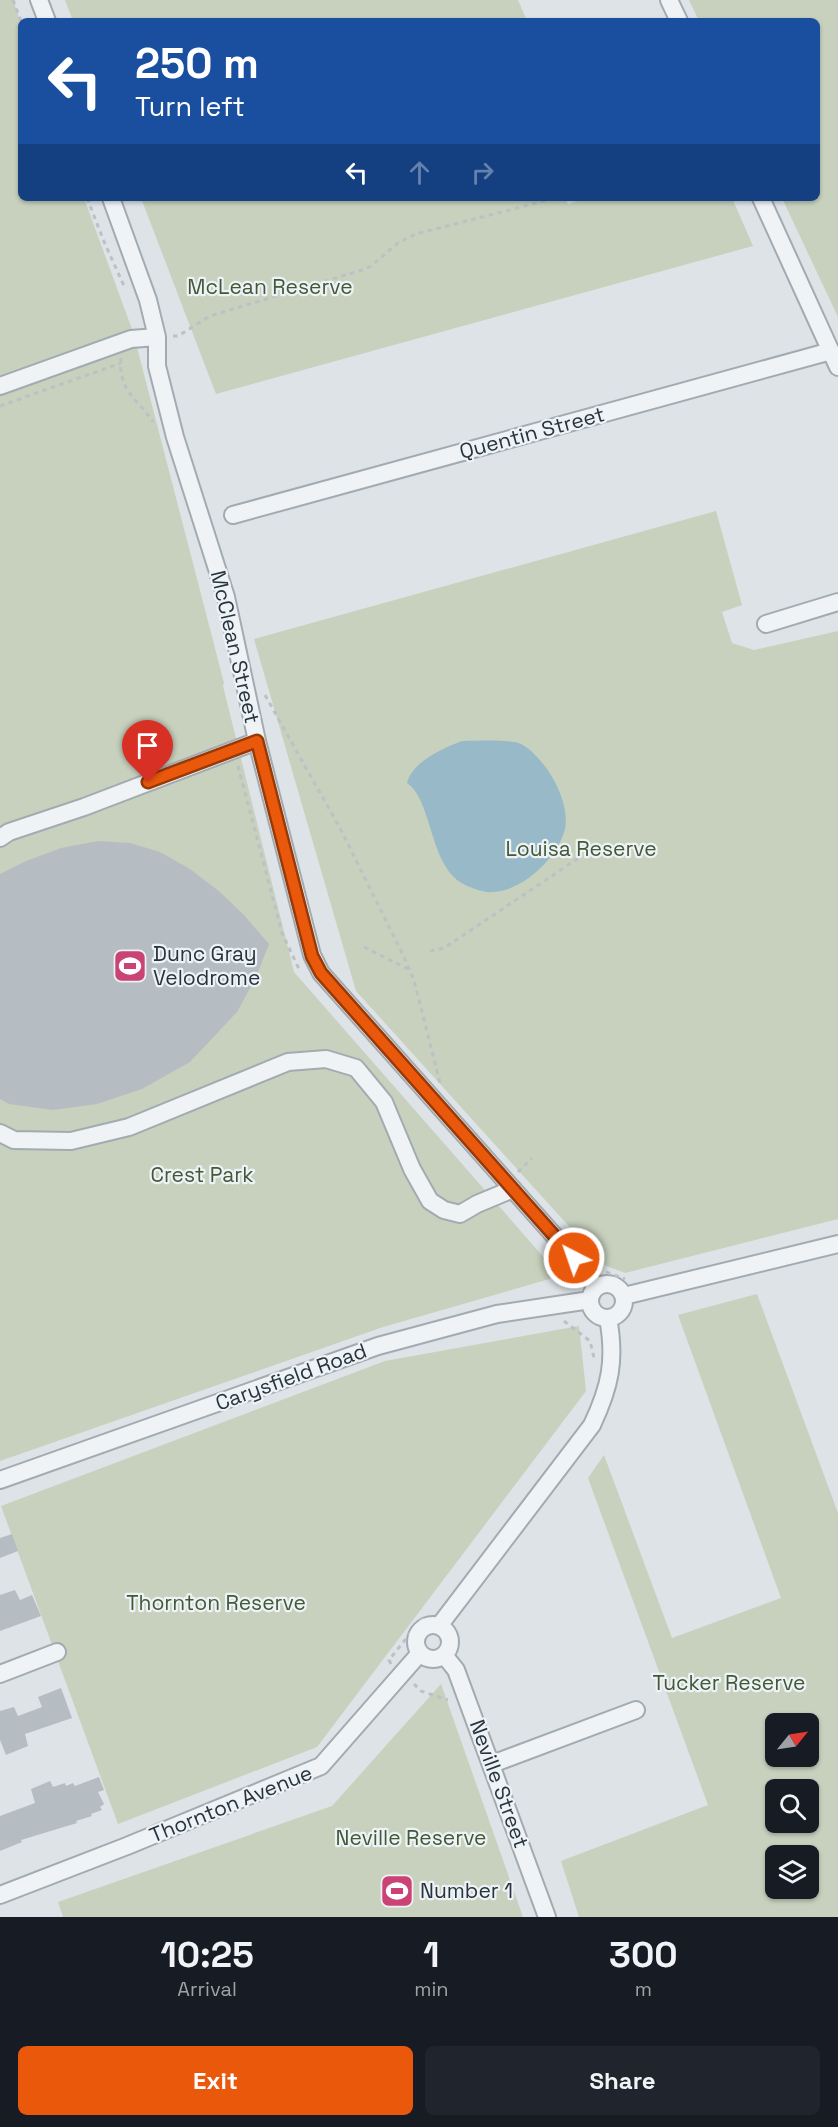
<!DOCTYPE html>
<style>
body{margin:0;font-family:"Space Grotesk",sans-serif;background:#20242c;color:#f1f3f6;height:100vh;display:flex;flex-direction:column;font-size:22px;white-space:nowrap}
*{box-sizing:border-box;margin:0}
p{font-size:20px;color:#9ea1a6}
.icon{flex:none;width:33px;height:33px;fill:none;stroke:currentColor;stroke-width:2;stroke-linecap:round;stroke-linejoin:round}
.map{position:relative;height:1917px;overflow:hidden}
.panel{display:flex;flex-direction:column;background:#171b24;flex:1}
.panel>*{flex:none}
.guide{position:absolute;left:18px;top:18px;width:802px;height:183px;border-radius:9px;box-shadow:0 2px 4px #0004;background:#1a4fa0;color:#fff;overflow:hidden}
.needle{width:39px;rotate:60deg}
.controls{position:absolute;left:765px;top:1713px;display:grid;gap:12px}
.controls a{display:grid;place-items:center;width:54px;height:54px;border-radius:9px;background:#171b24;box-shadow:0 2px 4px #0004;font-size:30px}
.pin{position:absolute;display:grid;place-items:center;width:51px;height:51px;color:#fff;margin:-62px -26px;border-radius:50% 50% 50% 0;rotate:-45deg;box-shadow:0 0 6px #0007}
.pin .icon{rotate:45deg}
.me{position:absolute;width:66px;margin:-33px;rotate:319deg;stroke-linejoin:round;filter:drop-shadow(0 0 4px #0008)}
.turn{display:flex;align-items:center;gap:21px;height:126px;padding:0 18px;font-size:27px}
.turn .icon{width:78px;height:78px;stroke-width:2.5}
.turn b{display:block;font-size:42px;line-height:51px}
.lanes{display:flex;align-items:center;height:57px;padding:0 18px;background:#0003;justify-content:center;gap:30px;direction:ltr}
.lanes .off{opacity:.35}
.eta{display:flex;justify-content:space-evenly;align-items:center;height:102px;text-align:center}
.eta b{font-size:36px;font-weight:600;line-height:42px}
.primary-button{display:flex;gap:12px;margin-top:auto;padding:12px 18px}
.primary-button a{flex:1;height:69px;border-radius:9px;background:#ea580c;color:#fff;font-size:24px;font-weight:600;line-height:69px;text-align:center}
.primary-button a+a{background:#20242c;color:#f1f3f6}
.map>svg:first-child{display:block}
.green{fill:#c7d1be;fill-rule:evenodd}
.water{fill:#98b9c7}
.building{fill:#b5bdc3}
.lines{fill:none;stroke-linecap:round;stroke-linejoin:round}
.minor-casing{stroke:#a3abb1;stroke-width:20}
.path{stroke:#bcc1c5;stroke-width:3;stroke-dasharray:4.5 4.5;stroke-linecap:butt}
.minor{stroke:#f0f3f5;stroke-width:16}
.route-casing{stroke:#983908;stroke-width:15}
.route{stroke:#ea580c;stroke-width:10}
.labels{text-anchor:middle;stroke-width:4.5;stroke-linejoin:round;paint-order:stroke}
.park-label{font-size:21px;fill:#435835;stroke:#ecf2f5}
.street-label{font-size:21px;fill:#27343d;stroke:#ecf2f5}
.poi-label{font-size:21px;fill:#27343d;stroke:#ecf2f5;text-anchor:start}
</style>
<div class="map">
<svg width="838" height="1917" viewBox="0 0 838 1917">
<rect width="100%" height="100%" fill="#dde3e7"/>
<path class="green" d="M0,0H13L21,23V198H84L133,332L224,683L223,686L294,972L560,1276L383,1327L0,1461Z
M65,0H518L527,21H73Z
M689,0H838V317L782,198H818V21H699Z
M141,198H565L568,204L587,198H732L753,246L216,394Z
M716,511L742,605L722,612L732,643L754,650L838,631V1219L625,1273L604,1265L356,991L254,639Z
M757,1294L838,1513V1917H579L561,1861L708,1805L588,1478L604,1455L672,1638L781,1598L678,1315ZM776,1724H808V1756H776ZM776,1790H808V1822H776ZM776,1856H808V1888H776Z
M579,1326L586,1391L317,1747L118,1824L1,1506L385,1361Z
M441,1684L523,1917H63L58,1902L332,1806Z"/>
<path class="water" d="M462,741C474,741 511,739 521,744C530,748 541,761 547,769C558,784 569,810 565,829C558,857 524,890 494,892C483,893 470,888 460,882C429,861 432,800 407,783C413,761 442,749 462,741Z"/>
<path class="building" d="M98,841L130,843L160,852L190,869L220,892L244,915L269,944L256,977L237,1012L190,1062L142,1089L97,1104L53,1110L9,1104L0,1099V874L26,861L61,848Z
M12,1534L18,1551L0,1558V1538Z
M15,1590L20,1600L32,1595L41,1616L0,1631V1595Z
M61,1688L72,1718L25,1734L28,1746L6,1755L0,1740V1711L14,1707L18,1716L42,1707L38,1697Z
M99,1777L104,1790L98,1792L104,1804L100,1807L102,1810L91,1814L92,1816L76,1821L77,1823L21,1840L22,1842L0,1851V1816L35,1803L31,1789L50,1781L53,1787L65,1783L66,1786L73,1783L75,1786Z"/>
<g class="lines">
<defs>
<path id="minor" d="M39,0L47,21
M669,0L679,21
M111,198L148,300L157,337V366L175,437L226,597L257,741L312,955L321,973L574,1258L596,1287
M761,198L838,367
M0,386L131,339L157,337
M233,515L831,351
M766,624L838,602
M0,838L9,832L84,807L257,741
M0,1133L14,1140L71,1141L129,1127L288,1062L326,1059L356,1068L384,1102L412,1169L430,1201L444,1210L460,1214L477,1204L513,1189
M590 1301a17 17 0 1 1 34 0a17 17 0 1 1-34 0Z
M624,1296L838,1244
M0,1480L378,1346L497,1314L590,1300
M416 1642a17 17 0 1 1 34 0a17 17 0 1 1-34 0Z
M439,1626L592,1425C610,1387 616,1360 608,1318
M444,1655L456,1670L547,1917
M0,1674L57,1652
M492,1764L636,1710
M0,1895L127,1846L321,1766L420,1653"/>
</defs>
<use href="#minor" class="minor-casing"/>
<path class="path" d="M13,0L21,21
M87,198L105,244L125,288
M173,336H178L210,316L362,270L371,266L398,243L416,234L556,198
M121,358C118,391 137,398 153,422
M0,406L121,363
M265,695L341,830L403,955L414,980L440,1083
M238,766L282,933L299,969
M364,947L408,969
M430,951L444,948L580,857
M518,1172L532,1158
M606,1272L625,1279
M564,1321L590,1341L594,1358
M391,1664L389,1660L425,1615
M414,1684L421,1691L448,1700"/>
<use href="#minor" class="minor"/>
</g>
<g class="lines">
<defs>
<path id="route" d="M148,782L257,741L312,956L321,973L574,1258"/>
</defs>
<use href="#route" class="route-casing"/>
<use href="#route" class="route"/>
</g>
<defs>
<symbol id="stadium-square" viewBox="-11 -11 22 22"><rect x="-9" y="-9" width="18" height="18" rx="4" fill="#cb4375" stroke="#ecf2f5"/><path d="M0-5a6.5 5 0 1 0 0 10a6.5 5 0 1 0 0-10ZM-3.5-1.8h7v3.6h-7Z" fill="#fff"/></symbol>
</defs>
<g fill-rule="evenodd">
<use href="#stadium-square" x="111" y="947" width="38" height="38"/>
<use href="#stadium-square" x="378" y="1872" width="38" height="38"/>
</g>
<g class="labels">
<g class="park-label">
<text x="270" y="294">McLean Reserve</text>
<text x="581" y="856">Louisa Reserve</text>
<text x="202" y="1182">Crest Park</text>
<text x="216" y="1610">Thornton Reserve</text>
<text x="729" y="1690">Tucker Reserve</text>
<text x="411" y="1845">Neville Reserve</text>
</g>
<g class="street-label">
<text transform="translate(532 433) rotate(-15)" y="7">Quentin Street</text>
<text transform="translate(235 647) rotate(77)" y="7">McClean Street</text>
<text transform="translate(291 1377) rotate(-20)" y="7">Carysfield Road</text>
<text transform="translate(499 1784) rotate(70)" y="7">Neville Street</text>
<text transform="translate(231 1804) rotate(-22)" y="7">Thornton Avenue</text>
</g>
<g class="poi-label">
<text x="153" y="961">Dunc Gray<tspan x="153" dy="24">Velodrome</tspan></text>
<text x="420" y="1898">Number 1</text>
</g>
</g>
</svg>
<div class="controls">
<a><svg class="needle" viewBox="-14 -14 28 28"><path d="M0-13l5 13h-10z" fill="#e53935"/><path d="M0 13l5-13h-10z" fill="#9ea1a6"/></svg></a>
<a><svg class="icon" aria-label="search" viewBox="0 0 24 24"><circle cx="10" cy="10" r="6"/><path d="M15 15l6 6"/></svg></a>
<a><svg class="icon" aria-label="layers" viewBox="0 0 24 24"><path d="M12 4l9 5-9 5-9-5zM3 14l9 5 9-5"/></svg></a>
</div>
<div class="pin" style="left:148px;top:782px;background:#d93025"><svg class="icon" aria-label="arrive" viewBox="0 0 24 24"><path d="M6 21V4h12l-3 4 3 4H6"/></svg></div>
<svg class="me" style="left:574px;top:1258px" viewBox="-20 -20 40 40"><circle r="17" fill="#ea580c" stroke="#fff" stroke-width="3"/><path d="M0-11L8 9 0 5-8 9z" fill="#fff"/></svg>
<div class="guide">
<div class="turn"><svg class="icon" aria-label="left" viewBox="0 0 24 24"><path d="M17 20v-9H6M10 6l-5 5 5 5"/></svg><div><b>250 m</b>Turn left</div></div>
<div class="lanes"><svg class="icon" aria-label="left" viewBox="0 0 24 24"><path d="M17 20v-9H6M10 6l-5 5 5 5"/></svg><svg class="icon off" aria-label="ahead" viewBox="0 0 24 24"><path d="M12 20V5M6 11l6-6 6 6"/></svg><svg class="icon off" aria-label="right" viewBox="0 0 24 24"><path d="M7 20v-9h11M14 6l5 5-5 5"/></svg></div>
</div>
</div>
<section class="panel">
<div class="eta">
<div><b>10:25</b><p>Arrival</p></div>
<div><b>1</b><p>min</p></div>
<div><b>300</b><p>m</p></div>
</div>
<div class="primary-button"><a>Exit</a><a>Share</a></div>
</section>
